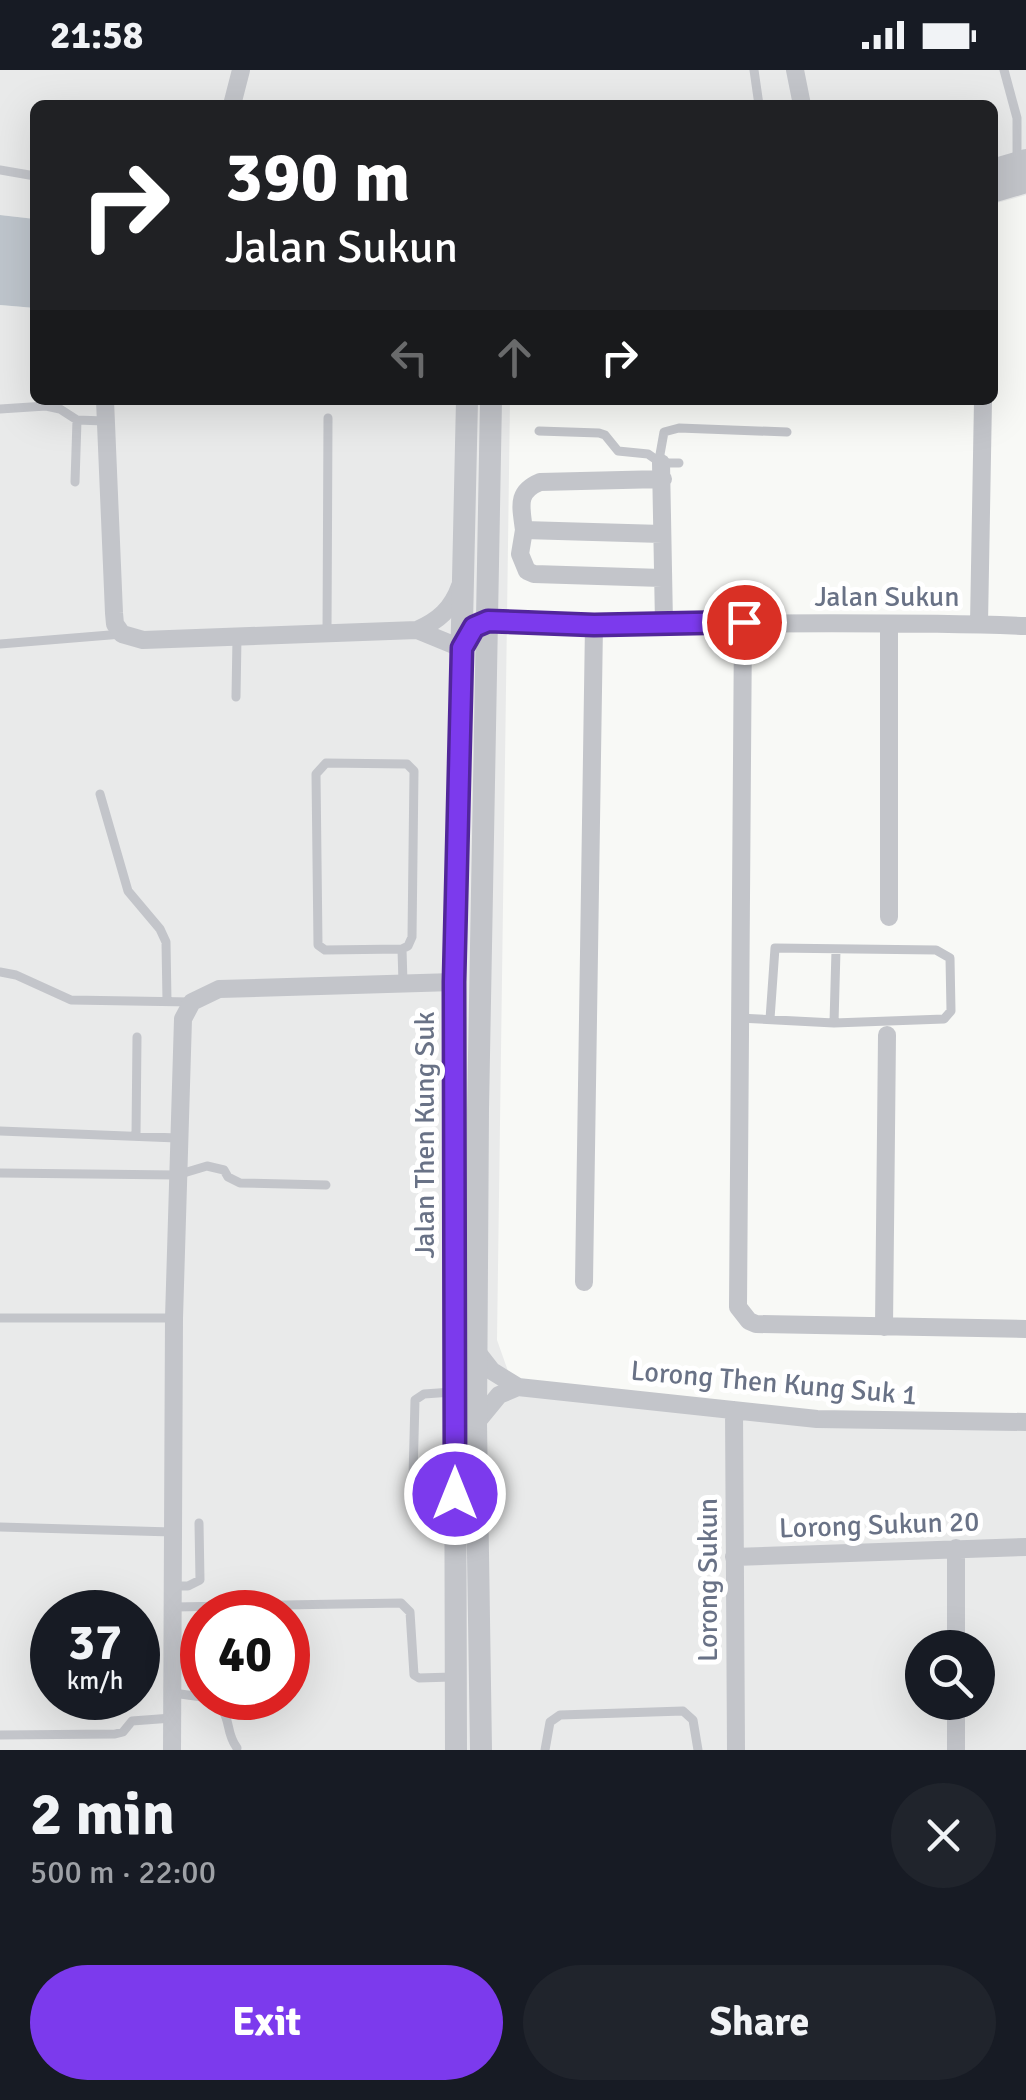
<!DOCTYPE html>
<meta charset="utf-8">
<style>
body{margin:0;font-family:Signika,sans-serif;background:#20242c;color:#f1f3f6;height:100vh;display:flex;flex-direction:column;font-size:38px;white-space:nowrap}
*{box-sizing:border-box;margin:0}
p{font-size:32px;color:#9ea1a6}
.icon{flex:none;width:55px;height:55px;fill:none;stroke:currentColor;stroke-width:2;stroke-linecap:round;stroke-linejoin:round}
.map{position:relative;height:1680px;overflow:hidden}
.details{display:flex;flex-direction:column;background:#171b24;flex:1}
.details>*{flex:none}
.banner{position:absolute;left:30px;top:30px;width:968px;height:305px;border-radius:15px;box-shadow:0 10px 40px #0002;background:#202124;color:#fff;overflow:hidden}
.buttons{position:absolute;left:905px;top:1560px;display:grid;gap:20px}
.buttons a{display:grid;place-items:center;width:90px;height:90px;border-radius:50%;background:#171b24;box-shadow:0 10px 40px #0002;font-size:50px}
.speed{position:absolute;left:30px;top:1520px;display:flex;gap:20px;font-size:50px;font-weight:700;text-align:center}
.speed>*{display:grid;place-content:center;width:130px;height:130px;border-radius:50%;background:#171b24;box-shadow:0 10px 40px #0002;line-height:1}
.speed small{font-size:25px;font-weight:400}
.speed .limit{border:15px solid #d22;background:#fff;color:#111}
.pin{position:absolute;display:grid;place-items:center;width:85px;height:85px;color:#fff;margin:-42px;border:5px solid #fff;border-radius:50%;box-shadow:0 2px 10px #0007}
.me{position:absolute;width:110px;margin:-55px;rotate:0deg;stroke-linejoin:round;filter:drop-shadow(0 0 8px #0008)}
.turn{display:flex;align-items:center;gap:35px;height:210px;padding:0 30px;font-size:45px}
.turn .icon{width:130px;height:130px;stroke-width:2.5}
.turn b{display:block;font-size:70px;line-height:85px}
.lanes{display:flex;align-items:center;height:95px;padding:0 30px;background:#0003;justify-content:center;gap:50px;direction:ltr}
.lanes .off{opacity:.35}
.round{display:grid;place-items:center;flex:none;width:105px;height:105px;border-radius:52px;background:#20242c}
.head{display:flex;align-items:center;justify-content:space-between;height:170px;padding:0 30px}
h1{font-size:60px;font-weight:700;line-height:75px}
.cta{display:flex;gap:20px;margin-top:auto;padding:20px 30px}
.cta a{flex:1;height:115px;border-radius:60px;background:#7c3aed;color:#fff;font-size:40px;font-weight:700;line-height:115px;text-align:center}
.cta a+a{background:#20242c;color:#f1f3f6}
.status{display:flex;justify-content:space-between;align-items:center;height:70px;padding:0 50px;background:#171b24;direction:ltr}
.status svg{height:28px;fill:currentColor}
.map>svg:first-child{display:block}
.built{fill:#e9eaea;fill-rule:evenodd}
.water{fill:#bec5cc}
.lines{fill:none;stroke-linecap:round;stroke-linejoin:round}
.service{stroke:#c3c5ca;stroke-width:9}
.minor{stroke:#c3c5ca;stroke-width:18}
.tertiary{stroke:#c3c5ca;stroke-width:22}
.route-casing{stroke:#51269a;stroke-width:25}
.route{stroke:#7c3aed;stroke-width:18}
.labels{text-anchor:middle;stroke-width:10;stroke-linejoin:round;paint-order:stroke}
.street-label{font-size:28px;fill:#697286;stroke:#fff}
</style>
<div class="status"><b>21:58</b><svg viewBox="0 0 49 12"><path d="M0 12V9h3v3zM5 12V6h3v6zM10 12V3h3v9zM15 12V0h3v12zM26 1h20v11H26zM47 4h2v5h-2z"/></svg></div>
<div class="map">
<svg width="1026" height="1680" viewBox="0 0 1026 1680">
<rect width="100%" height="100%" fill="#f8f9f6"/>
<path class="built" d="M0,0H1026V125L993,134L992,35H35V149L0,145Z
M0,235L35,238V330H510L497,1270L515,1321L1026,1355V1680H0ZM52,1542H138V1628H52ZM202,1542H288V1628H202ZM922,1578H978V1632H922Z"/>
<path class="water" d="M0,145L35,149V238L0,235Z"/>
<g class="lines">
<path class="service" d="M754,0L759,35
M1004,0L1017,48V90
M0,100L35,106
M0,339L46,336L60,339L77,350L104,351
M539,361L599,363L605,365L618,381L648,384L661,393H679
M659,390L664,362L679,358L787,362
M75,412L77,350
M327,563L328,348
M0,574L122,564
M236,627L237,567
M100,724L128,821L160,859L166,872L167,931
M402,879L325,880L318,875L316,704L326,693L407,694L414,701L412,867L408,876L402,879L403,913
M0,902L16,905L71,930L191,932
M739,948L834,953L944,949L951,941L950,888L936,880L775,878L770,949
M834,953L836,880
M0,1061L177,1068
M136,1065L137,967
M0,1103L177,1105L207,1096L224,1100L228,1107L240,1113L326,1115
M0,1248H174
M452,1322L424,1324L415,1330L413,1407L417,1418L425,1422L452,1424
M0,1457L172,1462
M175,1516H188L200,1510L199,1453
M175,1537L401,1533L410,1542L414,1605L419,1608L452,1607
M173,1623L202,1627
M206,1628C236,1642 222,1658 237,1678
M0,1665L115,1664L123,1662L132,1651L172,1648
M545,1680L550,1652L560,1645L683,1641L693,1650L698,1680"/>
<path class="minor" d="M795,0L802,35
M232,35L241,0
M105,330L114,543L115,554L122,564L143,570L417,560L456,576L462,587
M661,393L664,553
M524,460C521,436 516,422 540,412L663,409
M662,508L534,504L527,501L520,484L524,460L662,464
M743,553L738,1237L749,1251L756,1254L1026,1259
M979,554L983,330
M417,560C438,551 452,539 460,516
M462,578L474,557L487,551C667,558 846,549 1026,556
M889,847V554
M584,1212L594,555
M884,1257L887,965
M478,1283L492,1301L518,1317L817,1349L1026,1352
M734,1340L736,1680
M476,1353L499,1325L518,1317
M956,1478V1578
M734,1487L1026,1477
M956,1632V1680
M172,1680L174,1248L183,949L192,932L219,919L454,912"/>
<path class="tertiary" d="M992,100L1026,90
M992,122L1026,112
M456,1680L454,912L467,330
M481,1680L476,1353L478,1040L491,330"/>
</g>
<g class="lines">
<defs>
<path id="route" d="M455,1424L454,912L462,578L474,557L488,551L594,555L744,552"/>
</defs>
<use href="#route" class="route-casing"/>
<use href="#route" class="route"/>
</g>
<g class="labels">
<g class="street-label">
<text x="887" y="536">Jalan Sukun</text>
<text transform="translate(424 1065) rotate(-90)" y="10">Jalan Then Kung Suk</text>
<text transform="translate(774 1312) rotate(5)" y="10">Lorong Then Kung Suk 1</text>
<text transform="translate(879 1454) rotate(-2)" y="10">Lorong Sukun 20</text>
<text transform="translate(707 1510) rotate(-90)" y="10">Lorong Sukun</text>
</g>
</g>
</svg>
<div class="buttons">
<a><svg class="icon" aria-label="search" viewBox="0 0 24 24"><circle cx="10" cy="10" r="6"/><path d="M15 15l6 6"/></svg></a>
</div>
<div class="speed"><div>37<small>km/h</small></div><div class="limit">40</div></div>
<div class="pin" style="left:744px;top:552px;background:#d93025"><svg class="icon" aria-label="arrive" viewBox="0 0 24 24"><path d="M6 21V4h12l-3 4 3 4H6"/></svg></div>
<svg class="me" style="left:455px;top:1424px" viewBox="-20 -20 40 40"><circle r="17" fill="#7c3aed" stroke="#fff" stroke-width="3"/><path d="M0-11L8 9 0 5-8 9z" fill="#fff"/></svg>
<div class="banner">
<div class="turn"><svg class="icon" aria-label="right" viewBox="0 0 24 24"><path d="M7 20v-9h11M14 6l5 5-5 5"/></svg><div><b>390 m</b>Jalan Sukun</div></div>
<div class="lanes"><svg class="icon off" aria-label="left" viewBox="0 0 24 24"><path d="M17 20v-9H6M10 6l-5 5 5 5"/></svg><svg class="icon off" aria-label="ahead" viewBox="0 0 24 24"><path d="M12 20V5M6 11l6-6 6 6"/></svg><svg class="icon" aria-label="right" viewBox="0 0 24 24"><path d="M7 20v-9h11M14 6l5 5-5 5"/></svg></div>
</div>
</div>
<section class="details">
<div class="head"><div><h1>2 min</h1><p>500 m · 22:00</p></div><a class="round"><svg class="icon" aria-label="close" viewBox="0 0 24 24"><path d="M6 6l12 12M18 6L6 18"/></svg></a></div>
<div class="cta"><a>Exit</a><a>Share</a></div>
</section>
